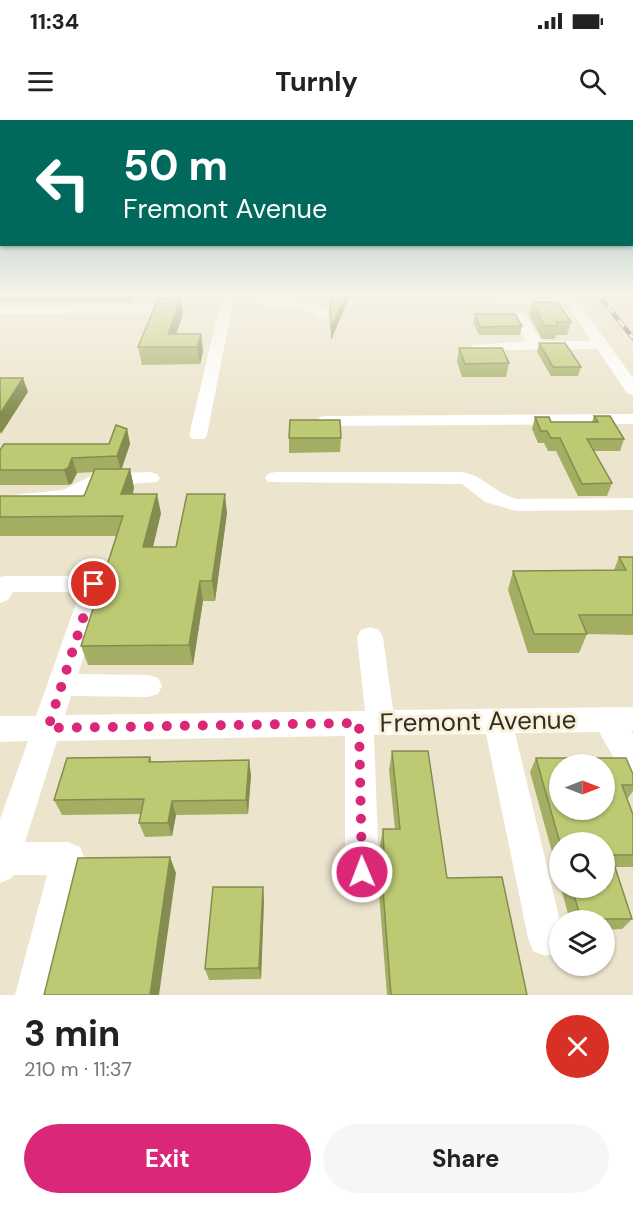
<!DOCTYPE html>
<meta charset="utf-8">
<style>
body{margin:0;font-family:"DM Sans",sans-serif;background:#f6f6f6;color:#222;height:100vh;display:flex;flex-direction:column;font-size:22px;white-space:nowrap}
*{box-sizing:border-box;margin:0}
p{font-size:20px;color:#767676}
.icon{flex:none;width:33px;height:33px;fill:none;stroke:currentColor;stroke-width:2;stroke-linecap:round;stroke-linejoin:round}
.map{position:relative;height:875px;overflow:hidden}
.details{display:flex;flex-direction:column;background:#fff;flex:1}
.details>*{flex:none}
.banner{position:absolute;left:0px;top:0px;width:633px;height:126px;box-shadow:0 2px 4px #0004;background:#00695c;color:#fff;overflow:hidden}
.needle{width:39px;rotate:90deg}
.controls{position:absolute;left:549px;top:634px;display:grid;gap:12px}
.controls a{display:grid;place-items:center;width:66px;height:66px;border-radius:50%;background:#fff;box-shadow:0 2px 4px #0004;font-size:30px}
.pin{position:absolute;display:grid;place-items:center;width:51px;height:51px;color:#fff;margin:-26px;border:3px solid #fff;border-radius:50%;box-shadow:0 2px 6px #0007}
.me{position:absolute;width:66px;margin:-33px;rotate:359deg;stroke-linejoin:round;filter:drop-shadow(0 0 4px #0008)}
.turn{display:flex;align-items:center;gap:21px;height:126px;padding:0 24px;font-size:27px}
.turn .icon{width:78px;height:78px;stroke-width:2.5}
.turn b{display:block;font-size:42px;line-height:51px}
.round{display:grid;place-items:center;flex:none;width:63px;height:63px;border-radius:32px;background:#f6f6f6}
.headline{display:flex;align-items:center;justify-content:space-between;height:102px;padding:0 24px}
h1{font-size:36px;font-weight:700;line-height:45px}
.primary-button{display:flex;gap:12px;margin-top:auto;padding:12px 24px}
.primary-button a{flex:1;height:69px;border-radius:36px;background:#db2777;color:#fff;font-size:24px;font-weight:700;line-height:69px;text-align:center}
.primary-button a+a{background:#f6f6f6;color:#222}
.status{display:flex;justify-content:space-between;align-items:center;height:42px;padding:0 30px;background:#fff;direction:ltr}
.status svg{height:16px;fill:currentColor}
header{display:flex;justify-content:space-between;align-items:center;height:78px;padding:0 24px;background:#fff;font-size:27px;font-weight:700}
.map>svg:first-child{display:block}
.lines{fill:none;stroke-linecap:round;stroke-linejoin:round}
.minor{fill:#fff;fill-rule:evenodd}
.rail-casing{stroke:#797465;stroke-width:4.5}
.rail{stroke:#f9f1da;stroke-width:3;stroke-dasharray:9;stroke-linecap:butt}
.wall{fill:#a3ae63}
.shaded-wall{fill:#848d50}
.building{fill:#bdca73;stroke:#848d50;stroke-width:1.5;fill-rule:evenodd}
.route{stroke:#db2777;stroke-width:10;stroke-dasharray:0 18}
.labels{text-anchor:middle;stroke-width:6;stroke-linejoin:round;paint-order:stroke}
.near-street-label{font-size:26px;fill:#312e25;stroke:#f9f1da}
</style>
<div class="status"><b>11:34</b><svg viewBox="0 0 49 12"><path d="M0 12V9h3v3zM5 12V6h3v6zM10 12V3h3v9zM15 12V0h3v12zM26 1h20v11H26zM47 4h2v5h-2z"/></svg></div>
<header><svg class="icon" aria-label="menu" viewBox="0 0 24 24"><path d="M4 6h16M4 12h16M4 18h16"/></svg>Turnly<svg class="icon" aria-label="search" viewBox="0 0 24 24"><circle cx="10" cy="10" r="6"/><path d="M15 15l6 6"/></svg></header>
<div class="map">
<svg width="633" height="875" viewBox="0 0 633 875">
<rect width="100%" height="100%" fill="#ece4cd"/>
<g class="lines">
<path class="minor" d="M166,172H178L172,189L165,193L0,194V186L160,185Z
M223,172H235L207,315L204,319H192L189,315Z
M246,172C259,171 260,176 272,178C292,182 316,177 330,194L323,198C316,196 312,191 305,190C284,184 261,192 246,172Z
M430,172L561,175L559,172H571L633,258V275L627,273L597,229L497,230L474,233L467,229L474,225L526,221L513,197L520,193L525,194L541,221H591L566,183H507L436,176Z
M633,294V304L326,306L320,305L317,301L320,297L326,296Z
M150,352L157,354L160,358L157,362L99,366L68,382L0,388V376L63,370L95,354Z
M275,352H462C487,357 492,372 517,379L633,378V390L516,391L485,382L462,364L268,362L265,358L268,354Z
M4,456H95L103,458L107,464L78,554L148,555L158,558L162,566L158,574L148,577L71,576L65,595L365,591L357,517L361,510L370,507L379,510L383,517L393,590L633,587V611H631L633,614V656L622,652L599,612L515,613L560,801L559,831L546,836L533,831L528,818L486,614L374,615L379,752L374,764L362,769L350,764L345,752V616L57,621L25,722H68L80,727L85,739L53,875H15L47,755H13L12,758L0,763V699L28,621L0,622V596H36L80,472H13L8,480L0,483V457Z"/>
<defs>
<path id="rail" d="M596,172L633,218"/>
</defs>
<use href="#rail" class="rail-casing"/>
<use href="#rail" class="rail"/>
</g>
<path class="wall" d="M0,171H136L131,183H0Z
M329,171H350L349,178L331,220Z
M181,177L183,194L176,214H201L203,231L200,244L142,245L138,227Z
M532,182L571,202L567,215H556L555,219H542L529,195Z
M475,194L522,206L520,215H479L473,203Z
M539,223L581,247L578,256H551L537,232Z
M459,228L509,243L506,257H462L457,242Z
M594,296L624,319L620,331H594L612,363L607,376H578L556,331H548L544,323H538L532,309L535,297L551,302H592Z
M127,309L130,324L121,349H130L134,368L133,374L161,393L153,427H176L227,393L215,481H203L193,545H88L81,526L116,416H0V376H84L94,352L77,353L72,363L69,365H0V330L109,324Z
M289,318H341L340,332L289,333Z
M619,437H633V515L587,514L579,533H528L508,470L513,451L614,450Z
M392,631L447,758L527,875H387L378,760L381,743L380,726L383,709H395L389,650Z
M150,637L152,642L251,655L248,694L176,695L172,716L145,717L139,703L141,694L62,695L54,680Z
M536,638L633,654V671L628,678H627L633,695V747H615L632,799L622,809L604,810V801H570L561,768H604L560,723V761L530,652Z
M264,780L261,859L209,860L205,849Z"/>
<path class="shaded-wall" d="M128,171H136L131,183Z
M348,171H350L349,178L331,220V208Z
M181,177L183,194L172,227L168,214Z
M201,214L203,231L200,244L197,227Z
M23,258L28,272L1,314L0,311V294Z
M127,309L130,324L121,351L117,336Z
M72,338L77,353L72,363L69,365L64,350Z
M130,349L134,368L126,393L121,374Z
M157,374L161,393L148,447L143,427Z
M225,374L227,393L215,481L212,461Z
M200,461L203,481L193,545L189,525Z
M249,640L251,655L248,694L246,680Z
M172,681L176,695L172,716L168,703Z
M170,737L176,753L159,875H150Z
M263,767L264,780L261,859L259,848Z"/>
<path class="building" d="M329,171H348L331,208L330,185L332,183L330,179Z
M181,177L168,214H201L197,227H138L158,179Z
M532,182H557L571,202H556L558,206H545Z
M475,194H515L522,206L480,207Z
M539,223H565L581,247H553Z
M459,228H502L509,243L465,244Z
M0,258H23L0,294Z
M594,296H610L624,319H587L612,363L582,364L560,318H551L547,311H541L535,297H549L551,302H598Z
M290,300H340L341,318H289Z
M116,305L127,309L117,336L72,338L68,348L64,350H0V330L4,324H109Z
M95,349H130L121,374H157L143,427H176L187,374H225L212,461H200L189,525L81,526L123,396L0,397V376H84Z
M619,437H633V495H579L587,514H534L513,451L626,450Z
M392,631H428L447,758L502,757L527,875H391L381,743L384,735L383,709H400Z
M150,637L149,642L249,640L246,680L172,681L168,703H139L144,679L54,680L67,638Z
M536,638H626L633,654V665H622L633,695V735H611L632,799H581L572,768H604V723H560ZM560,645H604V690H560Z
M170,737L150,875H44L78,738Z
M213,767H263L259,848L205,849Z"/>
<linearGradient id="sky" x2="0" y2="1"><stop stop-color="#78afb3"/><stop offset="0.59" stop-color="#f6f3e8"/><stop offset="1" stop-color="#f6f3e8" stop-opacity="0"/></linearGradient>
<rect width="633" height="294" fill="url(#sky)"/>
<g class="lines">
<path class="route" d="M94,464L48,608L359,603L362,752"/>
</g>
<g class="labels">
<g class="near-street-label">
<text transform="translate(478 601) rotate(-1)" y="9">Fremont Avenue</text>
</g>
</g>
</svg>
<div class="controls">
<a><svg class="needle" viewBox="-14 -14 28 28"><path d="M0-13l5 13h-10z" fill="#e53935"/><path d="M0 13l5-13h-10z" fill="#767676"/></svg></a>
<a><svg class="icon" aria-label="search" viewBox="0 0 24 24"><circle cx="10" cy="10" r="6"/><path d="M15 15l6 6"/></svg></a>
<a><svg class="icon" aria-label="layers" viewBox="0 0 24 24"><path d="M12 4l9 5-9 5-9-5zM3 14l9 5 9-5"/></svg></a>
</div>
<div class="pin" style="left:94px;top:464px;background:#d93025"><svg class="icon" aria-label="arrive" viewBox="0 0 24 24"><path d="M6 21V4h12l-3 4 3 4H6"/></svg></div>
<svg class="me" style="left:362px;top:752px" viewBox="-20 -20 40 40"><circle r="17" fill="#db2777" stroke="#fff" stroke-width="3"/><path d="M0-11L8 9 0 5-8 9z" fill="#fff"/></svg>
<div class="banner">
<div class="turn"><svg class="icon" aria-label="left" viewBox="0 0 24 24"><path d="M17 20v-9H6M10 6l-5 5 5 5"/></svg><div><b>50 m</b>Fremont Avenue</div></div>
</div>
</div>
<section class="details">
<div class="headline"><div><h1>3 min</h1><p>210 m · 11:37</p></div><a class="round" style="background:#d93025;color:#fff"><svg class="icon" aria-label="close" viewBox="0 0 24 24"><path d="M6 6l12 12M18 6L6 18"/></svg></a></div>
<div class="primary-button"><a>Exit</a><a>Share</a></div>
</section>
